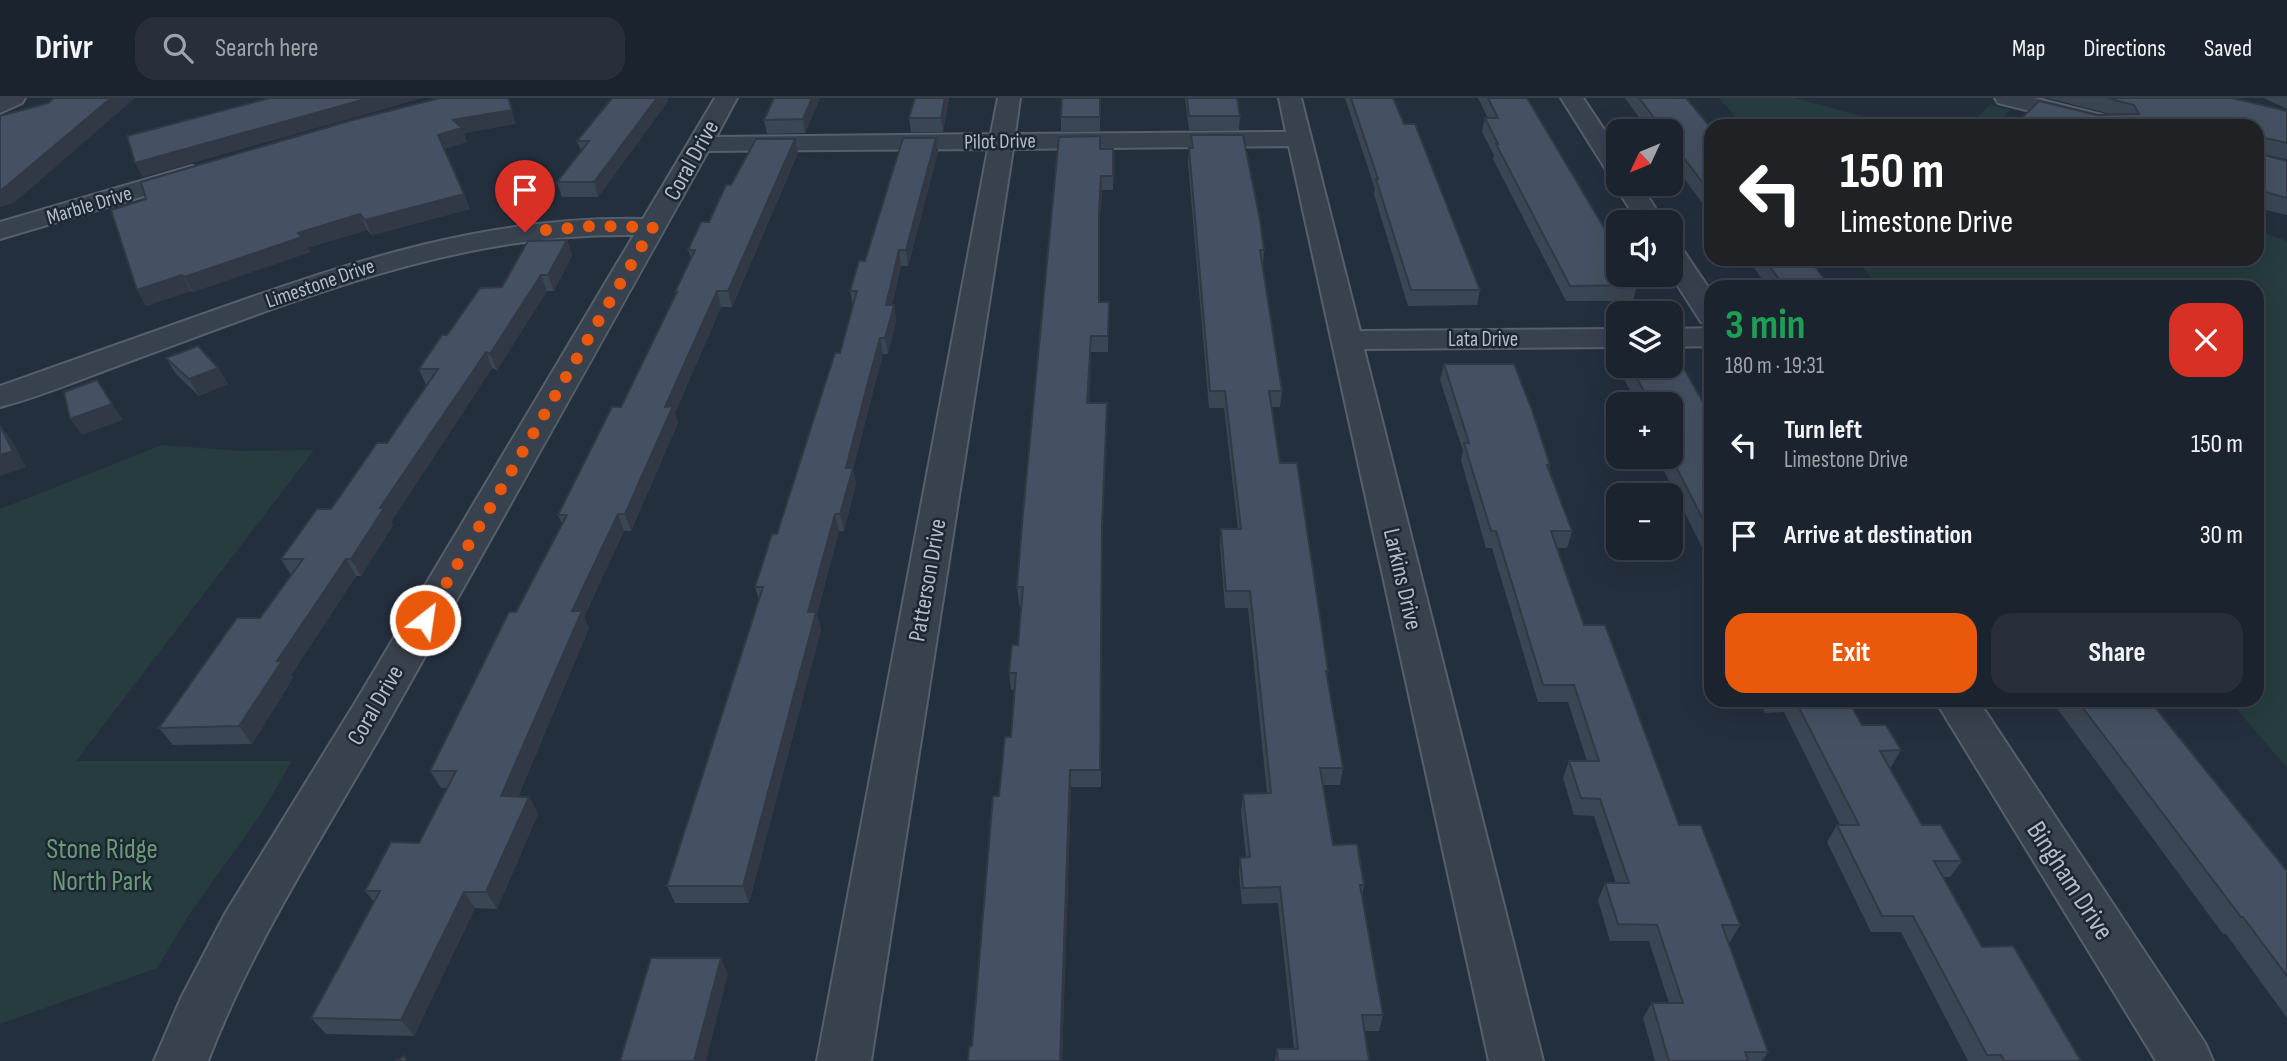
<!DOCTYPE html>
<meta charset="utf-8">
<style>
body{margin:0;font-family:"Sofia Sans Condensed",sans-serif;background:#282f3a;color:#f1f3f6;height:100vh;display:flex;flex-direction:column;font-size:26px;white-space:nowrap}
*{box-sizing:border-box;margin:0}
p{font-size:23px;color:#a0a4aa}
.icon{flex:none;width:38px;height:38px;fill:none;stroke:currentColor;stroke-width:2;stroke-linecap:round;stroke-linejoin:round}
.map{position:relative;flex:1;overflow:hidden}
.drawer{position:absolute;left:1704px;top:182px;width:560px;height:427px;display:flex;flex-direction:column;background:#1b232e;border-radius:21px;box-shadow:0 7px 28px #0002,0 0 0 2px #39404a}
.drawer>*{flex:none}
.guide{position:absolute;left:1704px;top:21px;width:560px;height:147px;border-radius:21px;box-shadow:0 7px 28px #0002,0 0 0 2px #39404a;background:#202124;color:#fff;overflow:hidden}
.needle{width:46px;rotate:226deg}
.fabs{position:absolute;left:1606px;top:21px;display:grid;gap:14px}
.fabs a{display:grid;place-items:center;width:77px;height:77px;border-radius:14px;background:#1b232e;box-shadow:0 7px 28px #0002,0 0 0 2px #39404a;font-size:35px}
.pin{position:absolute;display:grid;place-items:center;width:60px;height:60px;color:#fff;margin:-72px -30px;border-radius:50% 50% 50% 0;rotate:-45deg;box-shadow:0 0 7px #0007}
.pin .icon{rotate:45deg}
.me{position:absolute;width:77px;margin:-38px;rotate:30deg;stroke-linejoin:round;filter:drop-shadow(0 0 5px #0008)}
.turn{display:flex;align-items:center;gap:24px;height:147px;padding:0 21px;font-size:32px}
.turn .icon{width:91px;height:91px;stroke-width:2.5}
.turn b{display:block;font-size:49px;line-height:60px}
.round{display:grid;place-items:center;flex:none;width:74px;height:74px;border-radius:21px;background:#282f3a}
.head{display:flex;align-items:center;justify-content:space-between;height:119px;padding:0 21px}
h1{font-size:42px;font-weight:700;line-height:52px;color:#1e9e55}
.action{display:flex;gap:14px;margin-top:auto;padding:14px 21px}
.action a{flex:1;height:80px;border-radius:21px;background:#ea580c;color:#fff;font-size:28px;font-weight:700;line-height:80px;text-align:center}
.action a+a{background:#282f3a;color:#f1f3f6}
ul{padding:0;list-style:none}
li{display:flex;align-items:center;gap:21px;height:91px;padding:0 21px}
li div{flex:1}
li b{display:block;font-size:26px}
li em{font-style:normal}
header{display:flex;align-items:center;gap:42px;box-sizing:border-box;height:98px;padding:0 35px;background:#1b232e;border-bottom:2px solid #39404a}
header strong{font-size:33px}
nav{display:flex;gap:38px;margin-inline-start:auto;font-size:24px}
.search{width:490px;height:63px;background:#282f3a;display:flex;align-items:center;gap:18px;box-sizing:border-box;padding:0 24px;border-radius:21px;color:#a0a4aa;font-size:26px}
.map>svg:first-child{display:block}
.green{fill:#263c3f}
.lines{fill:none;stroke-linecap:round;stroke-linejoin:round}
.street-casing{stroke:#565f6c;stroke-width:4}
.street{fill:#38414e;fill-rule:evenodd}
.wall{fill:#3b4654}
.shaded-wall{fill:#303945}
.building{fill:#455162;stroke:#303945;stroke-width:2}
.route{stroke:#ea580c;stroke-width:12;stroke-dasharray:0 21.6}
.labels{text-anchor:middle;stroke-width:5;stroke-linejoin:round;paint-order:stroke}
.far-street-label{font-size:21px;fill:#b4bcc9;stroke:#1d2633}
.street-label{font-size:24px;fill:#b4bcc9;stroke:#1d2633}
.near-park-label{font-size:28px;fill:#6b9a76;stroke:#1d2633}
.near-street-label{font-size:28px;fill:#b4bcc9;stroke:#1d2633}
</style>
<header>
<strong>Drivr</strong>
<div class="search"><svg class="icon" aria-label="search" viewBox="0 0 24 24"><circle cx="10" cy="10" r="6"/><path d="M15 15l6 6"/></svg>Search here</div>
<nav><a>Map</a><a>Directions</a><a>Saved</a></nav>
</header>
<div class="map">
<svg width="2287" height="963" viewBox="0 0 2287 963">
<rect width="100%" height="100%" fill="#242f3e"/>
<path class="green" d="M1719,0H1795L1898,28H1743Z
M1990,7L2010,12L1995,28H1968Z
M2258,133L2287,143V670L2229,602H2258V189H1879L1855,161H2258Z
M162,347L242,353L314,352L76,663H292L263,713L192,812L157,870L0,926V411Z"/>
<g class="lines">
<defs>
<path id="street" d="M0,0H25L22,5L0,15Z
M715,0H737L716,39L991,36L998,0H1020L1015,36L1286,34L1279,0H1301L1360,233L1619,231V249L1364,251L1543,963H1489L1289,48L1013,51L871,963H817L988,51L708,53C602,244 494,435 387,626C324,737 254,843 208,963H154L181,900L226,814L355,605L634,137C457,134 298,202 136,261C91,277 46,297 0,309V288C72,263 143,237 215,212C360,161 488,118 643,121Z
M1561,0H1583L1619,54V86H1640L1664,124H1638L1614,86L1619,80L1610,78Z
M1995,0H2034L2126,23L2130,28H2090L1998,5Z
M192,68L201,71L205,76L201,81L0,141V124Z
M1671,147L1681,149L1712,195V227L1701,224L1671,177Z
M1712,230V248L1671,249V231Z
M1935,602H1978L2205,945L2213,963H2156Z"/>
</defs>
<use href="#street" class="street-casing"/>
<use href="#street" class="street"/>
</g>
<path class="wall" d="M612,0H668V3L598,99H562L557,84L581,53L577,43Z
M774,0H820L805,35L767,36L764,22Z
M915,0H949L943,34H911L909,20Z
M1100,0V33H1061V19Z
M1185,0H1237L1240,18L1239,32H1189Z
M1345,0H1393L1404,26L1480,192L1477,207L1408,208L1374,96L1375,91Z
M1478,0H1527L1637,187L1633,203H1566L1493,61L1494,57L1482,34L1485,20H1488Z
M1625,0H1686L1712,31V118L1671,63V33H1649Z
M2048,0H2232L2287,13V61L2264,57L2287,63V117L2258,110V28H2016L2017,25L2097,17L2110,16Z
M2264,0H2287V11Z
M516,26L464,35L467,44L444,51L470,111L372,137L367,132L307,150L310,154L193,194L191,193L146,208L137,192L146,101L141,84Z
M1191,37L1264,152L1263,167L1282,293L1280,309H1272L1280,365L1328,573L1327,581L1343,670L1340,687H1323L1333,747L1364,787L1362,798L1383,917L1379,933H1364L1369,963H1275L1277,951H1294L1278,805L1242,806L1239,776L1240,760L1246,759L1241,713L1243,696L1267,695L1248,510H1225L1220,448L1221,431H1238L1224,310H1209L1188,65L1189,50H1191Z
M936,40L938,54L908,168H901L892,207H894L896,223L888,256H883L869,308L853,372L856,386L844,433H839L817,516L821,531L749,805H675L667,788L759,502L755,489L777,436L840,255L853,209L850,193L865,163Z
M795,41L798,55L732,209H721L675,315L678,325L631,433H624L584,519L589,530L518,699H529L538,716L497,811L475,810L414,938L326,936L311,920L374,804L365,793L419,745L447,690H441L430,673L562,426L558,417L621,309L676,197L675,194L691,160L688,152L709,124L731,87Z
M1100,51L1114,65L1113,92H1102L1099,128V204H1109L1108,254H1091L1089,305H1107V321L1102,446L1101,689H1071L1062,963H968L972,948L999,698L1011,639L1014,592H1011L1009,575L1018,547L1021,507H1019L1017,489Z
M567,142L572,157L554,193H547L497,272L492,270L391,424L393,427L361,478H356L291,577L293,580L252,646L173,647L159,630L260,520L291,477L281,461L331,411L387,345L426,287L419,271L447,237L502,189Z
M1743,161H1809L1831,189H1768L1751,166H1747Z
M166,260L218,270L228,286L199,298L176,276Z
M1444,266L1550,367L1549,372L1572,433L1567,450H1557L1584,527L1679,727L1740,827L1730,844H1728L1768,954L1762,963H1655L1643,920L1652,905H1669L1649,843H1610L1598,802L1605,785H1616L1594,718L1574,717L1563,680L1569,663H1587L1568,604H1538L1492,450H1486L1461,362L1463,353L1440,282Z
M1628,268H1671L1712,320V469L1657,359H1671V306H1637L1624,281Z
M1759,602H1848L1862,627L1901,652L1891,669H1889L1922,727L1962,763L1950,779H1943L1982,849L2081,963H1968L1901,834H1871L1827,744L1837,727H1840L1784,614L1765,615Z
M2051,602H2149L2287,773V920L2226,836H2223Z"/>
<path class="shaded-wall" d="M111,0H135L14,105L0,109V92Z
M369,0H423L143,79L135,65Z
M508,0L516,26L464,35L467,44L444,51L438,37L453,22Z
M657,0H668V3L598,99L594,84Z
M812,0H820L805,35L803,21Z
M945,0H949L943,34L941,20Z
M936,40L938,54L908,168L906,152Z
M795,41L798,55L732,209L728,193Z
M1101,78L1102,92L1099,128V113Z
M464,96L470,111L372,137L365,122Z
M360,116L367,132L307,150L310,154L193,194L184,179L298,135Z
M567,142L572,157L554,193L548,177Z
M899,152L901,168L888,223L886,207Z
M182,177L191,193L146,208L137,192Z
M541,177L547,193L497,272L490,256Z
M717,193L721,209L675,315L678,325L631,433L625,416L665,309Z
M894,207L896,223L888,256L885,240Z
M1091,238V254L1088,321L1087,305Z
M880,240L883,256L853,372L856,386L844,433L840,416L846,370Z
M486,254L492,270L391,424L393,427L361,478L351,461L380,410Z
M218,270L228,286L199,298L189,281Z
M97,282L123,322L82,337L70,321Z
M1107,305V321L1102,446L1101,689L1102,429Z
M0,327L11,341L26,369L0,378Z
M618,416L624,433L584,519L589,530L511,715L501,698L572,513Z
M835,416L839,433L817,516L821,531L749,805L743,788L808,514Z
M346,461L356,478L291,577L293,580L252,646L239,628L277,563Z
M1070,672L1071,689L1062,963H1060Z
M529,699L538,716L497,811L486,794Z
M464,794L475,810L414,938L401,922Z
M721,860L728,876L706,963H694Z"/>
<path class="building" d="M54,0H111L4,90L0,92V18L48,5Z
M270,0H369L135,65L127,38Z
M440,0H508L512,12L453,22L462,30L438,37L464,96L365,122L360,116L298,135L302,139L184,179L182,177L137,192L111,112L146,101L141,84L349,23Z
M612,0H657L594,84H557L589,43H577Z
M774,0H812L803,21L764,22Z
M915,0H945L941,20H909Z
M1062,0H1100V19H1061Z
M1187,0H1237L1240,18H1189Z
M1351,0H1393L1404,26H1415L1480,192H1411L1376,81H1378Z
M1488,0H1527L1619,155V177H1631L1637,187L1570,188L1496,46H1498L1485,20H1498Z
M1639,0H1686L1712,31V97L1671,43V33H1664Z
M2107,0H2232L2287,13V45L2265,40L2264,57L2287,63V100L2258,92V28H2028L2017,25L2039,3L2097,17L2139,16L2134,7Z
M1191,37H1243L1260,122L1264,152H1260L1282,293H1269L1280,365H1297L1328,573H1326L1343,670H1320L1333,747L1357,746L1364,787H1360L1383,917H1362L1369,963H1278L1277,951H1298L1280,789L1243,790L1240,760L1250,759L1243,696L1271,695L1250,493H1226L1221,431H1241L1225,293H1210L1189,50H1193Z
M1100,38V51H1113V78H1101L1099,113V204H1109L1108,238H1091L1087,305H1107L1102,429L1100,672H1070L1060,963H968L969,949L972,948L993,698H999L1005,639H1011L1016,575H1009L1012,547H1018L1023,489H1017L1023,415L1059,39Z
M903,40H936L906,152H899L886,207H894L885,240H880L866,292L846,370H853L840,416H835L808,514H816L743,788H667L763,489H755L772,436H777L835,255H840L857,193H850L859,163H865Z
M756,41H795L728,193H717L665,309L673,308L625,416H618L572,513H582L501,698L529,699L486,794H464L401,922L311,920L380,793H365L391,744L419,745L456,673H430L509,514H516L567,417H558L612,309H621L677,194H675L695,152H688L701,124H709L726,87H731Z
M567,142L548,177H541L490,256L486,254L380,410H384L351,461H346L277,563H282L239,628L159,630L237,520H260L303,461H281L317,411H331L377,345H387L438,271H419L442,237H447L480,190L502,189L528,143Z
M1764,161H1809L1831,189H1785Z
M198,248L218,270L189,281L166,260Z
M1671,265H1681L1712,320V439L1671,359V306H1651L1630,268H1671Z
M1444,266H1514L1532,312L1550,367H1547L1572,433H1551L1584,527H1605L1679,727H1701L1740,827H1722L1768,954H1745L1748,963H1669L1652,905H1683L1657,827L1618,826L1605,785H1629L1600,701L1581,700L1569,663H1599L1574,587H1543L1496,433H1491L1464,345H1469Z
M97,282L112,306L70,321L64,294Z
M0,328L13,353L0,357Z
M1795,602H1848L1862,627H1886L1901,652L1880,653L1922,727H1941L1962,763H1934L1982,849L2013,848L2081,963H2004L2001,957H1987L1913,818H1882L1837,727H1859Z
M2077,602H2149L2287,773V878L2243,819H2241Z
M651,860H721L694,963H620Z
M405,958L406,963H395Z"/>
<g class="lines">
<path class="route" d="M425,522L653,129L591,128L525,134"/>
</g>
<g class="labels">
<g class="far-street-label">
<text transform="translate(1000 43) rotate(-1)" y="7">Pilot Drive</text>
<text transform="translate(89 107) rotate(-17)" y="7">Marble Drive</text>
<text transform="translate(320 185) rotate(-19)" y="7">Limestone Drive</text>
<text x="1483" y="248">Lata Drive</text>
</g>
<g class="street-label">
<text transform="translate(691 62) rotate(-61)" y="8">Coral Drive</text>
<text transform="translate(1403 481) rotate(77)" y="8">Larkins Drive</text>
<text transform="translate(927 482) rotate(-80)" y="8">Patterson Drive</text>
<text transform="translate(375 607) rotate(-60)" y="8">Coral Drive</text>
</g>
<g class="near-park-label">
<text x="102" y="760">Stone Ridge<tspan x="102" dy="32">North Park</tspan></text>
</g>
<g class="near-street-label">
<text transform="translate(2071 782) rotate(57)" y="10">Bingham Drive</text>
</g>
</g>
</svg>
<div class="fabs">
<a><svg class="needle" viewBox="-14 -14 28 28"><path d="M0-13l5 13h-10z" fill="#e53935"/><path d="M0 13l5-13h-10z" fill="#a0a4aa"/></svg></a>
<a><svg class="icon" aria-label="sound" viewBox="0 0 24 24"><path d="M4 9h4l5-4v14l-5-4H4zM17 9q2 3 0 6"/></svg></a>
<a><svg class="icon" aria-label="layers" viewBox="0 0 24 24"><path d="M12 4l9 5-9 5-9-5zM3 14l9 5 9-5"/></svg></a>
<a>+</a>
<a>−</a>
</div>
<div class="pin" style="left:525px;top:134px;background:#d93025"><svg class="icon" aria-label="arrive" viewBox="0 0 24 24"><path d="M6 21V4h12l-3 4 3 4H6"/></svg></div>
<svg class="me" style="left:425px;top:522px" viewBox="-20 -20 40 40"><circle r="17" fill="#ea580c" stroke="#fff" stroke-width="3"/><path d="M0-11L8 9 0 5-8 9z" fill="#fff"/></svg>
<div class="guide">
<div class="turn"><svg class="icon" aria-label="left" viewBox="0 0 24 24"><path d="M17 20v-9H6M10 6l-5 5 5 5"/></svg><div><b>150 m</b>Limestone Drive</div></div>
</div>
<section class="drawer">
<div class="head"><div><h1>3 min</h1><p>180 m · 19:31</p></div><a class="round" style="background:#d93025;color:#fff"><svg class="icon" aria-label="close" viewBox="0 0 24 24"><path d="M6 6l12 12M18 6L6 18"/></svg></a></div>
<ul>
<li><svg class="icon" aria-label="left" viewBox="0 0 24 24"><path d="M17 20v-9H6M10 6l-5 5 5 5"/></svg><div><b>Turn left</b><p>Limestone Drive</p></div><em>150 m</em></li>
<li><svg class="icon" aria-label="arrive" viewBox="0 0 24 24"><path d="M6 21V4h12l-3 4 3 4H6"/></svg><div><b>Arrive at destination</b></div><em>30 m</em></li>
</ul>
<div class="action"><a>Exit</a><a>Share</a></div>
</section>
</div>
